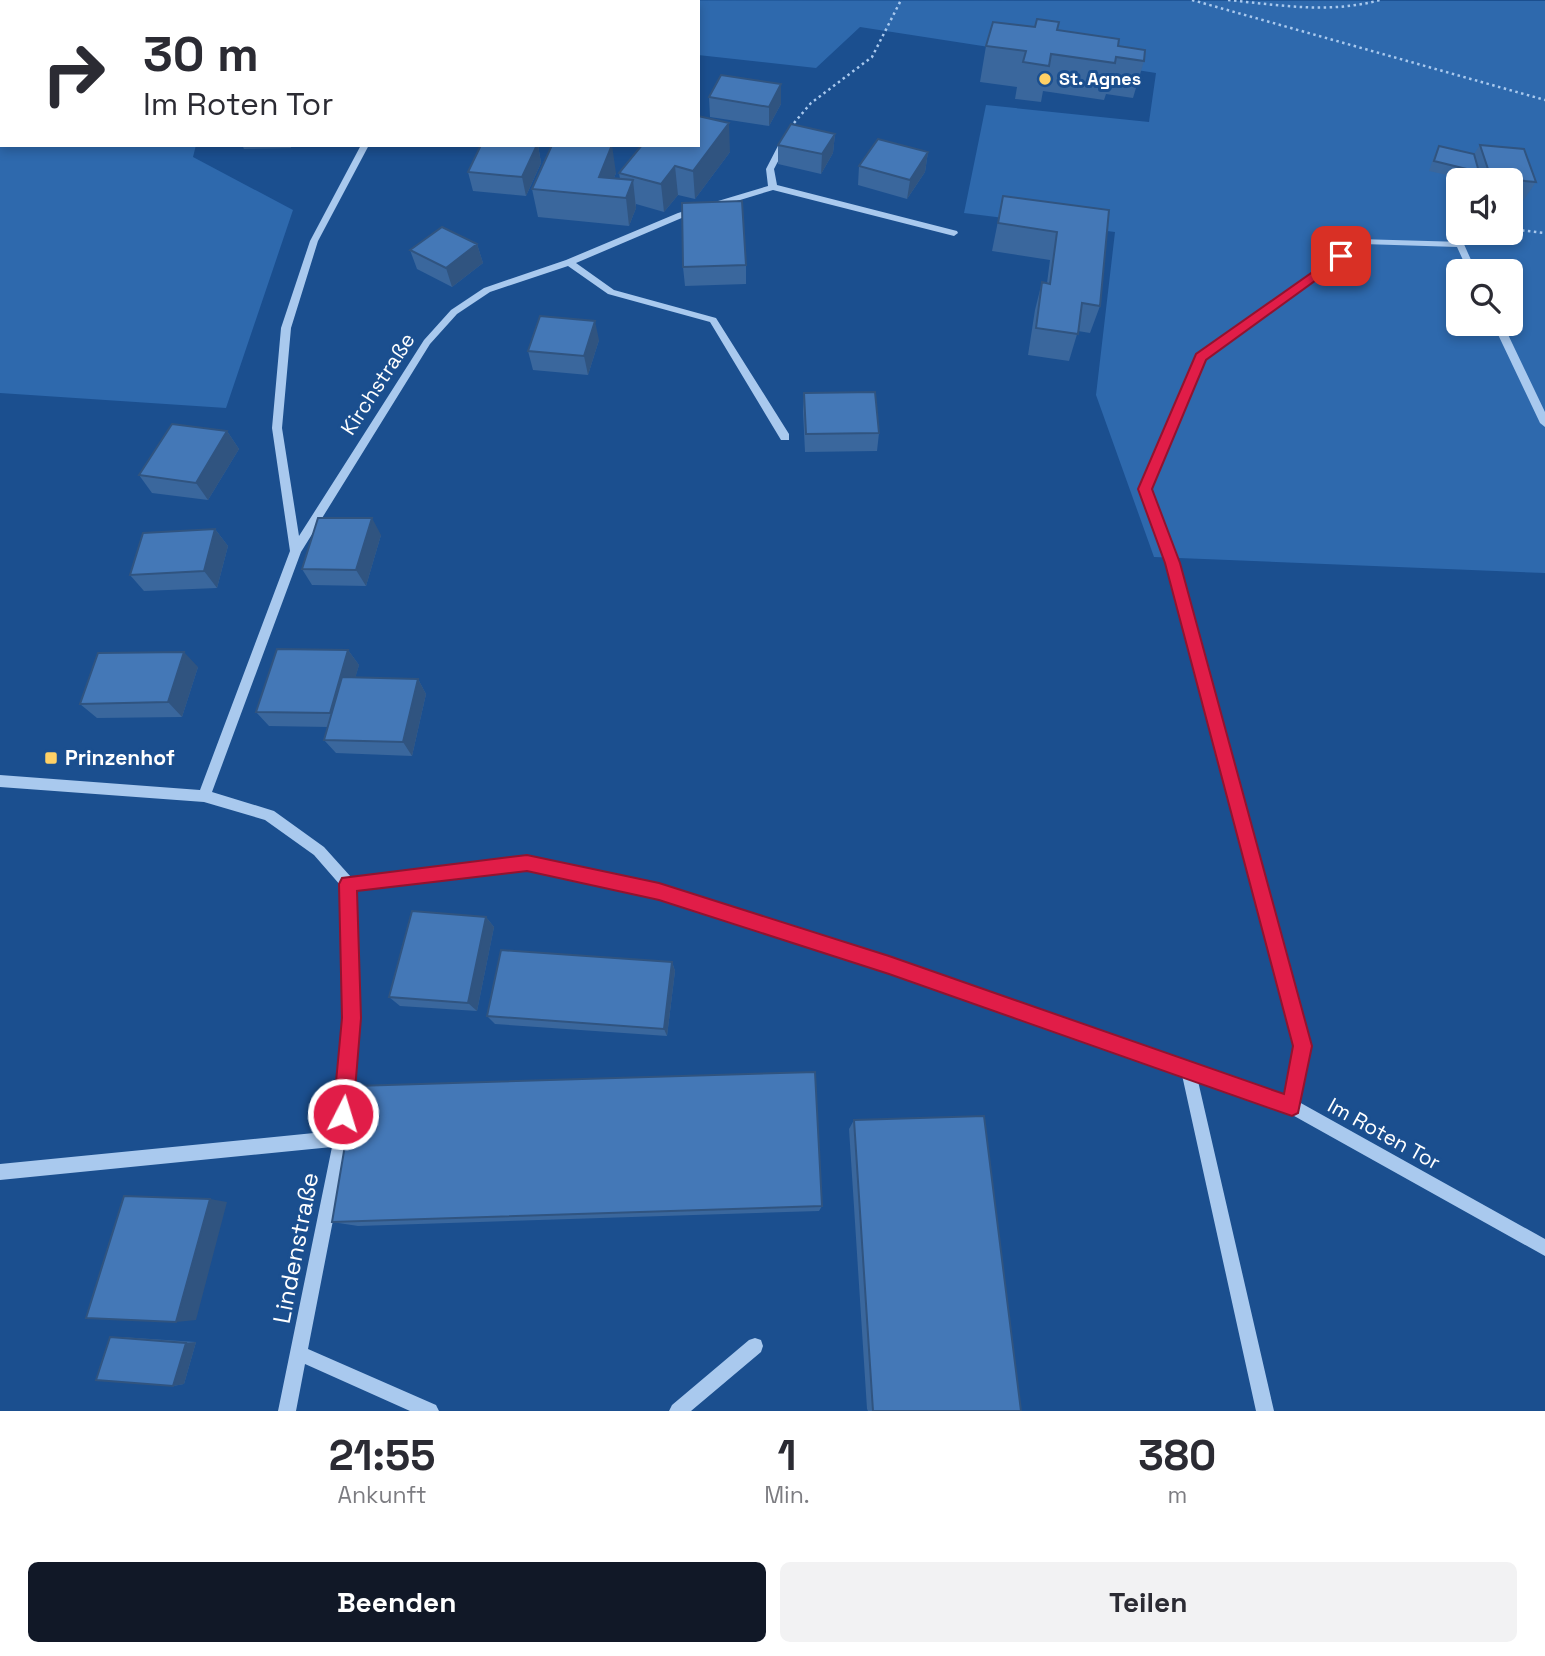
<!DOCTYPE html>
<html lang="de">
<meta charset="utf-8">
<style>
body{margin:0;font-family:"Space Grotesk",sans-serif;background:#f2f2f3;color:#2b2b33;height:100vh;display:flex;flex-direction:column;font-size:26px;white-space:nowrap}
*{box-sizing:border-box;margin:0}
p{font-size:23px;color:#7c7c81}
.icon{flex:none;width:38px;height:38px;fill:none;stroke:currentColor;stroke-width:2;stroke-linecap:round;stroke-linejoin:round}
.map{position:relative;height:1411px;overflow:hidden}
.sheet{display:flex;flex-direction:column;background:#fff;flex:1}
.sheet>*{flex:none}
.guide{position:absolute;left:0px;top:0px;width:700px;height:147px;box-shadow:0 4px 10px #0003;background:#fff;color:#2b2b33;overflow:hidden}
.controls{position:absolute;left:1446px;top:168px;display:grid;gap:14px}
.controls a{display:grid;place-items:center;width:77px;height:77px;border-radius:10px;background:#fff;box-shadow:0 4px 10px #0003;font-size:35px}
.pin{position:absolute;display:grid;place-items:center;width:60px;height:60px;color:#fff;margin:-30px;border-radius:14px;box-shadow:0 4px 10px #0006}
.me{position:absolute;width:77px;margin:-38px;rotate:5deg;stroke-linejoin:round;filter:drop-shadow(0 0 5px #0008)}
.turn{display:flex;align-items:center;gap:24px;height:147px;padding:0 28px;font-size:32px}
.turn .icon{width:91px;height:91px;stroke-width:2.5}
.turn b{display:block;font-size:49px;line-height:60px}
.eta{display:flex;justify-content:space-evenly;align-items:center;height:119px;text-align:center}
.eta b{font-size:42px;font-weight:600;line-height:49px}
.cta{display:flex;gap:14px;margin-top:auto;padding:14px 28px}
.cta a{flex:1;height:80px;border-radius:10px;background:#111827;color:#fff;font-size:28px;font-weight:600;line-height:80px;text-align:center}
.cta a+a{background:#f2f2f3;color:#2b2b33}
.map>svg:first-child{display:block}
.green{fill:#2e69ad;fill-rule:evenodd}
.lines{fill:none;stroke-linecap:round;stroke-linejoin:round}
.path{stroke:#a9c9ee;stroke-width:2.5;stroke-dasharray:2.5 3.5;stroke-linecap:butt}
.minor{fill:#a9c9ee;fill-rule:evenodd}
.wall{fill:#3a679d}
.shaded-wall{fill:#305480}
.building{fill:#4478b7;stroke:#305480;stroke-width:2}
.route{fill:#e11d48;stroke:#92132f;stroke-width:2}
.poi-dot{fill:#ffd166;stroke:#1b4f8f;stroke-width:2.5}
.labels{text-anchor:middle;stroke-width:6;stroke-linejoin:round;paint-order:stroke}
.far-poi-label{font-size:18px;font-weight:bold;fill:#fff;stroke:#1b4f8f;text-anchor:start}
.street-label{font-size:21px;fill:#fff;stroke:#1b4f8f}
.poi-label{font-size:21px;font-weight:bold;fill:#fff;stroke:#1b4f8f;text-anchor:start}
.near-street-label{font-size:24px;fill:#fff;stroke:#1b4f8f}
</style>
<div class="map">
<svg width="1545" height="1411" viewBox="0 0 1545 1411">
<rect width="100%" height="100%" fill="#1b4f8f"/>
<path class="green" d="M0,0L1545,1V573L1154,557L1096,395L1115,232L964,213L986,105L1149,122L1156,73L860,27L816,68L698,55V2H2V145H196L193,157L293,210L226,408L0,393ZM1458,180H1510V233H1458ZM1458,271H1510V324H1458Z"/>
<g class="lines">
<path class="path" d="M1192,0L1545,100
M1228,0C1279,5 1329,14 1380,0
M794,123L811,103L872,57L901,0
M1510,229L1545,233"/>
<path class="minor" d="M781,140L788,142L774,169L777,185L957,231L958,233L954,236L773,190L684,217L576,263L614,290L716,318L789,434V440H781L710,322L608,294L568,266L490,292L457,314L430,344L301,552L212,792L274,811L324,847L351,877L527,857L659,885L889,958L1285,1096L1295,1046L1166,563L1140,489L1197,356L1358,239L1463,242L1476,271H1468L1457,247L1363,244L1204,360L1150,489L1178,563L1309,1046L1299,1102L1545,1239V1256L1287,1112L1198,1081L1274,1411H1256L1182,1075L889,972L659,897L527,869L355,890L358,1018L349,1138L308,1349L436,1405L439,1411H410L305,1364L296,1411H278L332,1147L0,1180V1164L334,1131L344,1018L341,886L314,855L265,820L204,802L0,787V775L200,790L290,551L272,428L281,328L310,241L361,145H369L318,241L291,328L282,428L299,536L424,340L451,310L484,288L566,260L678,213L768,186L766,169Z
M1493,324H1503L1545,412V427L1540,423Z
M755,1338L761,1340L763,1346L761,1352L691,1411H669L672,1405L749,1340Z"/>
</g>
<path class="wall" d="M986,46H1118L1144,61L1133,98L1106,94L1104,100L1043,91L1041,102L1015,99L1017,87L980,82Z
M781,84V104L769,126L710,117L709,97Z
M835,134L833,153L821,174L778,164V145Z
M242,145H291V148L244,149Z
M481,145H538L541,163L526,196L473,191L468,172Z
M1480,145L1536,182L1523,201L1510,200V180H1469L1429,171L1434,156L1439,146L1474,154Z
M730,152L695,199L678,195L664,212L636,204V208L629,226L538,217L532,189L616,173L614,178L620,179L619,173Z
M928,152L925,172L907,199L858,185L859,166Z
M1003,196L1109,210L1100,306L1090,333L1078,331L1069,361L1028,355L1035,310L1042,282L1047,283L1050,260L992,251Z
M477,244L483,263L452,287L417,269L410,250Z
M746,265V284L685,286L683,267Z
M599,340L588,375L533,370L528,351Z
M804,393L879,433L877,451L805,452L803,411Z
M227,431L239,449L208,500L152,493L139,475Z
M215,529L228,546L217,588L144,591L130,575Z
M381,535L366,586L312,585L302,569Z
M348,650L359,665L355,678L418,679L426,694L412,756L336,753L324,740L328,727L269,726L256,712Z
M198,667L182,717L97,718L80,704Z
M486,917L494,927L477,1011L400,1006L389,997Z
M672,962L675,971L667,1036L495,1024L487,1016Z
M854,1120L1021,1411H868L867,1409L849,1129Z
M822,1206L819,1211L358,1226L332,1222Z
M110,1337H121L196,1342L184,1384L173,1386Z"/>
<path class="shaded-wall" d="M781,84V104L769,126V107Z
M729,123L730,152L695,199L693,171Z
M835,134L833,153L821,174L822,154Z
M537,145H538L541,163L526,196L522,177Z
M612,145L616,173L607,196L599,177Z
M928,152L925,172L907,199L910,180Z
M675,166L678,195L664,212L661,184Z
M633,180L636,208L629,226L626,198Z
M477,244L483,263L452,287L446,268Z
M595,321L599,340L588,375L584,356Z
M227,431L239,449L208,500L196,483Z
M372,518L381,535L366,586L356,570Z
M215,529L228,546L217,588L204,571Z
M348,650L359,665L341,727L330,713Z
M184,652L198,667L182,717L168,702Z
M418,679L426,694L412,756L403,742Z
M486,917L494,927L477,1011L468,1003Z
M672,962L675,971L667,1036L664,1029Z
M210,1199L227,1202L196,1320L176,1322Z
M196,1342L184,1384L173,1386L186,1343Z"/>
<path class="building" d="M362,0H416L415,2H362Z
M1037,19L1059,22L1057,30L1119,39L1118,46L1145,50L1144,61L1116,57L1115,63L1051,54L1049,66L1023,62L1026,51L986,46L993,22L1035,27Z
M721,75L781,84L769,107L709,97Z
M698,116L729,123L693,171L675,166L661,184L619,173L642,145H698Z
M791,124L835,134L822,154L778,145Z
M878,139L928,152L910,180L859,166Z
M481,145H537L522,177L468,172Z
M552,145H612L599,177L633,180L626,198L532,189Z
M1480,145L1524,149L1536,182L1491,178Z
M1439,146L1474,154L1479,172L1434,161Z
M1003,196L1109,210L1100,306L1082,303L1078,334L1036,328L1042,282L1050,284L1057,232L998,223Z
M742,201L746,265L683,267L682,203Z
M442,227L477,244L446,268L410,250Z
M540,316L595,321L584,356L528,351Z
M875,392L879,433L806,434L804,393Z
M172,424L227,431L196,483L139,475Z
M318,518H372L356,570L302,569Z
M215,529L204,571L130,575L143,533Z
M277,649L348,650L330,713L256,712Z
M184,652L168,702L80,704L98,653Z
M342,677L418,679L403,742L324,740Z
M412,911L486,917L468,1003L389,997Z
M501,950L672,962L664,1029L487,1016Z
M815,1072L822,1206L332,1222L355,1086Z
M984,1116L1021,1411H873L854,1120Z
M124,1196L210,1199L176,1322L86,1318Z
M110,1337L186,1343L173,1386L96,1380Z"/>
<path class="route" d="M1341,252L1347,256L1345,259L1206,360L1152,489L1180,563L1312,1046L1298,1113L1292,1116L889,974L659,900L527,871L357,891L361,1018L353,1114L350,1121L343,1124L336,1121L333,1114L342,1018L339,884L342,878L527,855L659,883L889,956L1284,1094L1293,1046L1165,563L1138,489L1196,354Z"/>
<g class="poi-dot">
<circle cx="1045" cy="79" r="7"/>
<rect x="44" y="751" width="14" height="14" rx="3.5"/>
</g>
<g class="labels">
<g class="far-poi-label">
<text x="1059" y="85">St. Agnes</text>
</g>
<g class="street-label">
<text transform="translate(378 384) rotate(-57)" y="7">Kirchstraße</text>
<text transform="translate(1384 1134) rotate(29)" y="7">Im Roten Tor</text>
</g>
<g class="poi-label">
<text x="65" y="765">Prinzenhof</text>
</g>
<g class="near-street-label">
<text transform="translate(296 1248) rotate(-79)" y="8">Lindenstraße</text>
</g>
</g>
</svg>
<div class="controls">
<a><svg class="icon" aria-label="sound" viewBox="0 0 24 24"><path d="M4 9h4l5-4v14l-5-4H4zM17 9q2 3 0 6"/></svg></a>
<a><svg class="icon" aria-label="search" viewBox="0 0 24 24"><circle cx="10" cy="10" r="6"/><path d="M15 15l6 6"/></svg></a>
</div>
<div class="pin" style="left:1341px;top:256px;background:#d93025"><svg class="icon" aria-label="arrive" viewBox="0 0 24 24"><path d="M6 21V4h12l-3 4 3 4H6"/></svg></div>
<svg class="me" style="left:343px;top:1114px" viewBox="-20 -20 40 40"><circle r="17" fill="#e11d48" stroke="#fff" stroke-width="3"/><path d="M0-11L8 9 0 5-8 9z" fill="#fff"/></svg>
<div class="guide">
<div class="turn"><svg class="icon" aria-label="right" viewBox="0 0 24 24"><path d="M7 20v-9h11M14 6l5 5-5 5"/></svg><div><b>30 m</b>Im Roten Tor</div></div>
</div>
</div>
<section class="sheet">
<div class="eta">
<div><b>21:55</b><p>Ankunft</p></div>
<div><b>1</b><p>Min.</p></div>
<div><b>380</b><p>m</p></div>
</div>
<div class="cta"><a>Beenden</a><a>Teilen</a></div>
</section>
